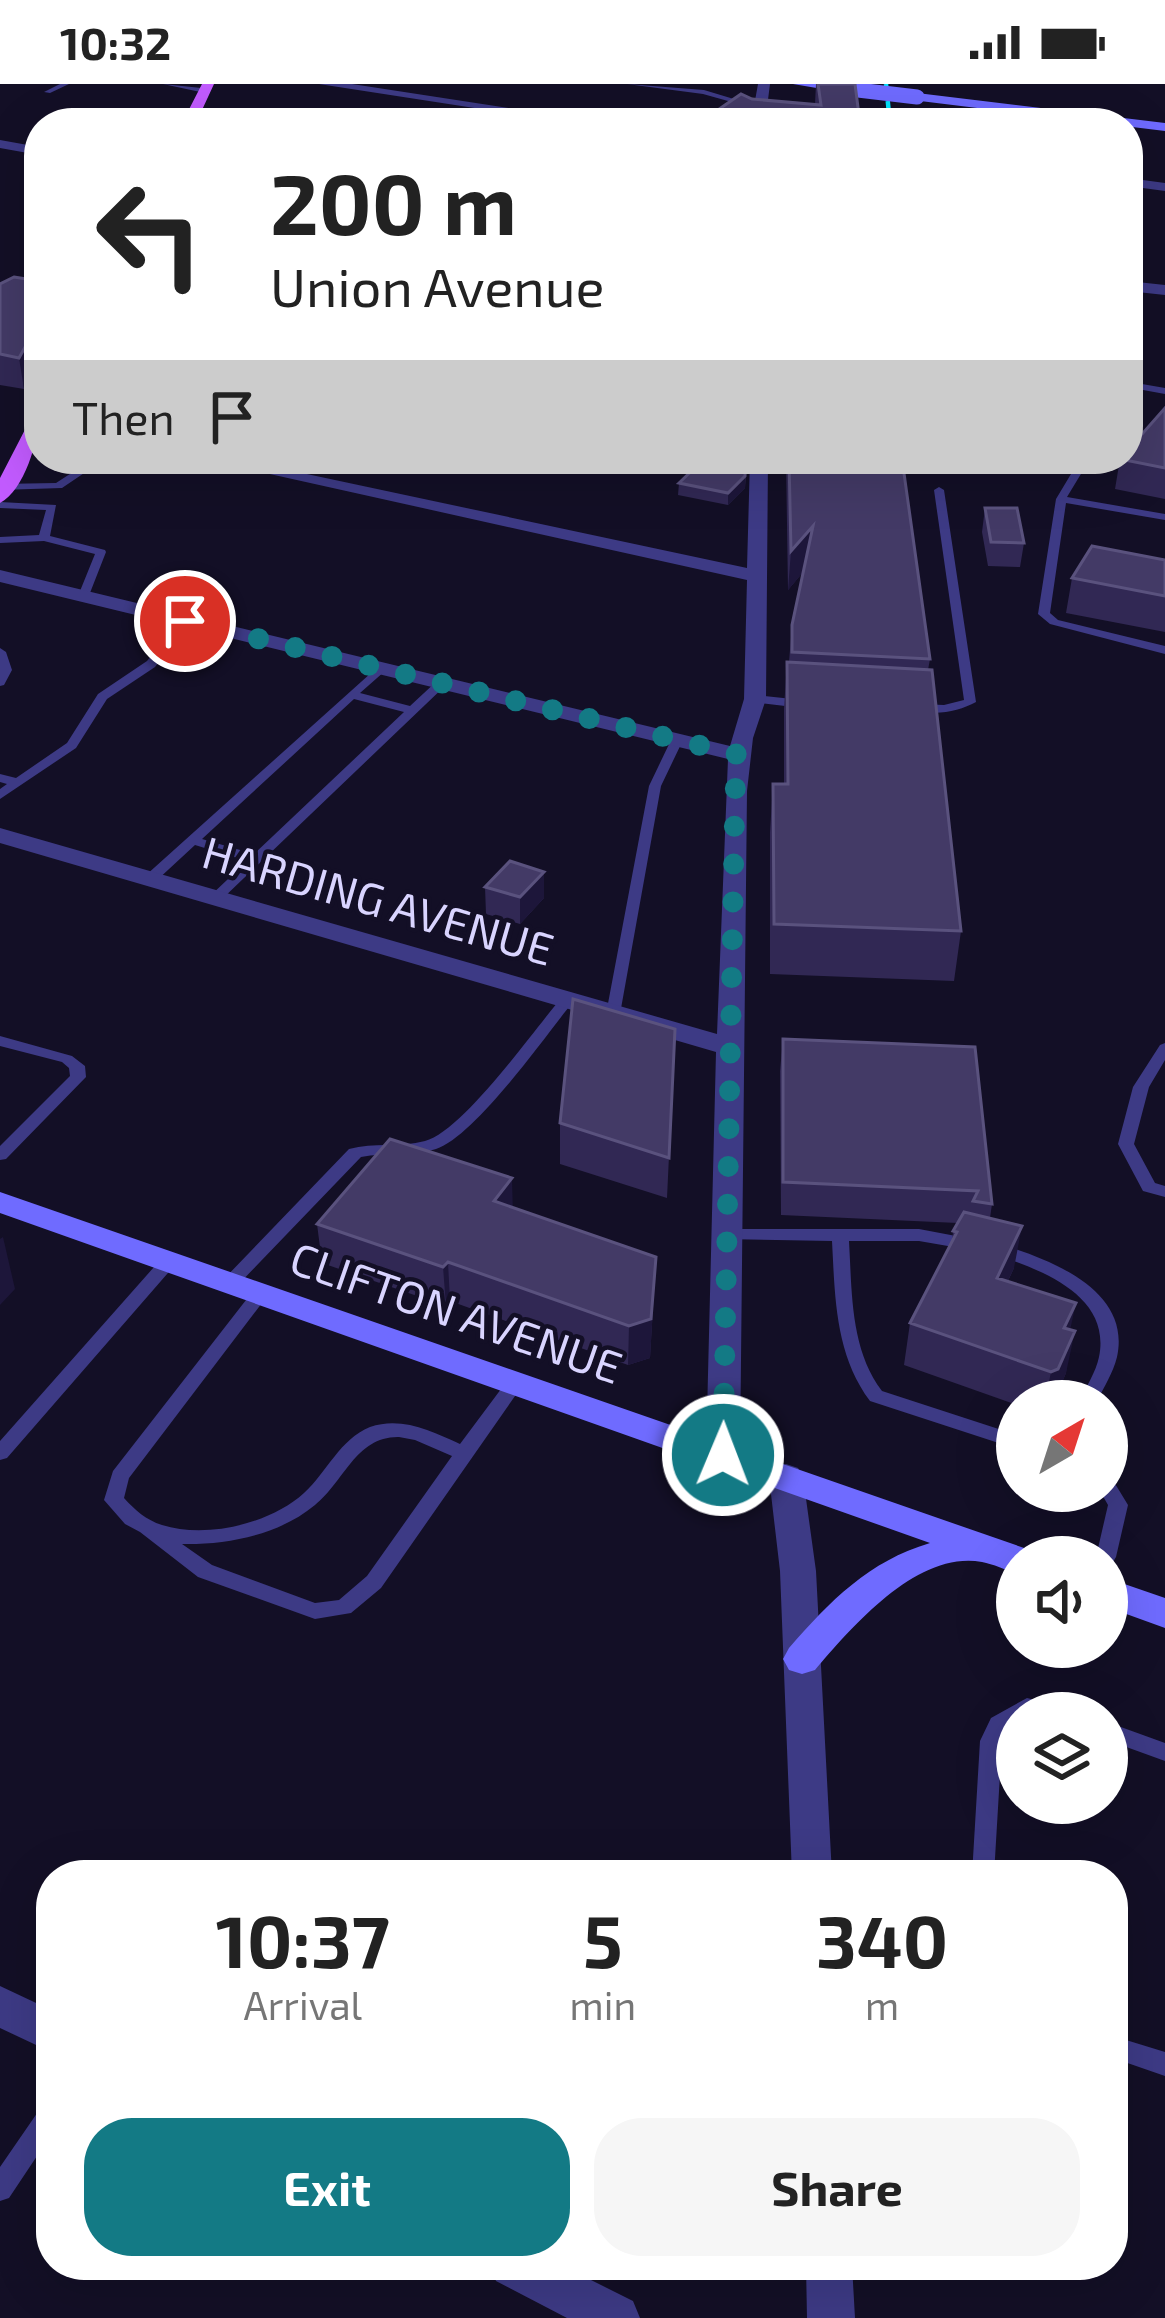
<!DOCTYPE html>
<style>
body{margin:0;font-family:"Exo 2",sans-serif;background:#f6f6f6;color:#222;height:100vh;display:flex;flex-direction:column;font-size:45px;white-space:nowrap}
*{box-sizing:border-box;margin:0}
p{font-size:39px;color:#767676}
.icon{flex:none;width:66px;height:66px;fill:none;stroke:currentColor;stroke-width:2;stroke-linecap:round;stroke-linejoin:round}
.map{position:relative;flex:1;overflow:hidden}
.side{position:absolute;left:36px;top:1776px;width:1092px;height:420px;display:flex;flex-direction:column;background:#fff;border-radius:48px;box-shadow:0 12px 48px #0002}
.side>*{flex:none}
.hud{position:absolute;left:24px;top:24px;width:1119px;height:366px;border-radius:48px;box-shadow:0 12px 48px #0002;background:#fff;color:#222;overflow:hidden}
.needle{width:78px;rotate:39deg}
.tools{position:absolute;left:996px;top:1296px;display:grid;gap:24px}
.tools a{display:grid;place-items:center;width:132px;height:132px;border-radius:50%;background:#fff;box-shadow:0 12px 48px #0002;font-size:60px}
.pin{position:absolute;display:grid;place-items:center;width:102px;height:102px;color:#fff;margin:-51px;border:6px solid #fff;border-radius:50%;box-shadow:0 3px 12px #0007}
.me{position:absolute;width:132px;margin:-66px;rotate:1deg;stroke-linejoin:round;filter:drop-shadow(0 0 9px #0008)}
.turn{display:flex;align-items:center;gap:42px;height:252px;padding:0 48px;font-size:54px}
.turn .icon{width:156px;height:156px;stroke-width:2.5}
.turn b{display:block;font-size:84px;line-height:102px}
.then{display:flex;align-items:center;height:114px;padding:0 48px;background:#0003;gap:24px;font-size:45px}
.eta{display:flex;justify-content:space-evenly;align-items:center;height:204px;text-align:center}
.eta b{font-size:72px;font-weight:700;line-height:84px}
.action{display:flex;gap:24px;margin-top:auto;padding:24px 48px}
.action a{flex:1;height:138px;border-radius:48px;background:#137a85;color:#fff;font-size:48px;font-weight:700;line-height:138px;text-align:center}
.action a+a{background:#f6f6f6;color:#222}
.status{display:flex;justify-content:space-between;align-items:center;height:84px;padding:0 60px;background:#fff;direction:ltr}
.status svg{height:33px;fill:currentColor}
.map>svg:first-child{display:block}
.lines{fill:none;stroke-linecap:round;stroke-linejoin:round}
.lane{fill:#3d3a85;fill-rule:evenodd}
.street{fill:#3d3a85;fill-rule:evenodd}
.secondary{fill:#6f6bff;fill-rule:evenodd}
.primary{fill:#c25bff;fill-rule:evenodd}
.rail{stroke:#00e5ff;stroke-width:4.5;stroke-dasharray:9 8;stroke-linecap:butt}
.secondary-bridge{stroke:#6f6bff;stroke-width:15}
.wall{fill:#312854}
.shaded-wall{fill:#1d163a}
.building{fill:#433a66;stroke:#5a527e;stroke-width:3}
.route{stroke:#137a85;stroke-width:21;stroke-dasharray:0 37.8}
.labels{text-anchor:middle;stroke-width:9;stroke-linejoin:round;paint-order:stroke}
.street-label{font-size:45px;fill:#d9d4ff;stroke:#130f26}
</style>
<div class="status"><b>10:32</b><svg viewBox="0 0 49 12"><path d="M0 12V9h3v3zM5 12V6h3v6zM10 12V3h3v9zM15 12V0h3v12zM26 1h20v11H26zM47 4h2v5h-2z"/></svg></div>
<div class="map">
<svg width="1165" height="2234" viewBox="0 0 1165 2234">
<rect width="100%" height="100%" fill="#130f26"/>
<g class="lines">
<path class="lane" d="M60,0H69L50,9L44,8Z
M627,0L704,6L757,22L753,24L703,10Z
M1142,300L1165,304V310L1143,306L1128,313V306Z
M93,375H105L62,404L0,406V400L56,399Z
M1080,375H1090L1067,413L1165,430V436L1066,419L1050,529L1058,536L1165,562V570L1050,540L1038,530L1056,415Z
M939,403L944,406L976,618C958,628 931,633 912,624L918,620L944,621L964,616L934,406Z
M0,418L56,421L50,452L105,466L106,468L88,514L78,512L95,470L44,457L0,459V453L39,451L46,426L0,424Z
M181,535L191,537L155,583L107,615L76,664L0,715V705L7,700L0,698V690L16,694L67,659L98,610L147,577Z
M0,564L6,568L12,586L4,601L0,602Z
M381,580L385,581V587L360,609L410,622L438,596L448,599L220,817L215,818L208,814L247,777L195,761L155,798H145V792ZM354,615L404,628L254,770L202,755Z
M755,611L802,616L808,620L802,624L751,618L749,615Z
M677,652L683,656L661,702L620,930L613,935L606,930L649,702L671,656Z
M567,912L574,916L572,919C544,954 475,1052 436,1065C412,1073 386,1068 361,1073L235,1204H223L220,1200L223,1196L349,1065C374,1058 400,1064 425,1057C463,1047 534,946 562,913Z
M0,952L72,972L85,982L86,993L6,1075L0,1076V1062L70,992L69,984L62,978L0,962Z
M1165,959V976L1149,1003L1134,1060L1155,1099L1165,1102V1113L1143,1107L1118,1060L1133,1003L1160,961Z
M728,1145H919L977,1156L979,1160L977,1164L971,1166L919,1157H849C852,1207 850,1265 882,1307L1017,1351V1365L870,1317C835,1270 835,1213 832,1157L722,1155L720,1151L722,1147Z
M996,1159C1046,1174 1132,1204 1117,1273C1113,1289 1104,1303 1097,1317H1079C1086,1303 1096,1288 1099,1273C1112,1209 1036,1184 990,1169L988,1165L990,1161Z
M168,1172L174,1174L177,1178L174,1182L7,1374L0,1376V1357L162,1174Z
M259,1205L265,1207L268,1211L265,1215L129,1394L124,1414C135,1426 146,1436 162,1441C206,1455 270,1440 304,1409C327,1388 340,1355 370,1343C401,1332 432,1347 460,1360L507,1297H519L522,1302L381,1504L351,1529L315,1535L198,1493L140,1448L125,1440L104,1416L113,1387L253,1207ZM399,1353L415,1356L452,1372L367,1492L339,1516L315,1519L212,1481L182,1460C227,1461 279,1451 315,1421C344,1398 356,1352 399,1353Z
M1107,1396L1114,1398L1128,1421L1116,1473L1113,1478L1107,1480V1473H1096L1108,1421L1100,1407H1107Z
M1027,1614L1064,1623L1067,1629H1017V1639L1006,1646L1002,1657L994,1791H972L980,1657L991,1634Z
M1107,1638L1165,1659V1677L1107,1656Z
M1113,1952L1165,1968V1992L1113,1974Z
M51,2018V2051L9,2114L0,2117V2083L42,2022Z"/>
<path class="street" d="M163,0L211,5L205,9Z
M319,0H352L606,39H571Z
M758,0H770L765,39H751Z
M0,56L39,63V71L0,64Z
M1128,94L1165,99V107L1128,102Z
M1128,197L1165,201V211L1128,207Z
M202,375H237L747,484L750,375H768L766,615L753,654L747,707L740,1371L735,1380L723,1384L711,1380L706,1371L716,968L0,759V744L717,950L728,675L0,498V486L730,662L744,615L747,496Z
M786,1380L798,1384L803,1393L816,1487L832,1791H792L780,1487L769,1393L774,1384Z
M0,1902L51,1926V1968L0,1944Z
M489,2181H561L633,2217L640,2234H567L496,2197Z
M806,2181H852L855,2234H807Z"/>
<path class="secondary" d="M793,0H833L858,6L852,10Z
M917,9L1165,39V47L912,16Z
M0,1108L1030,1466L1033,1473H1017V1490C1006,1486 993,1480 982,1478C917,1466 852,1543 815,1586L802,1590L789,1586L783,1575L789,1564C830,1517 869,1477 930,1459L0,1129Z
M1107,1494L1165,1514V1544L1107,1523Z"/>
<path class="primary" d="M202,0H214L196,39H182Z
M39,331C39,356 24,407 0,419V394L30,336Z"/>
<path class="rail" d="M886,0L890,39"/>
<path class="secondary-bridge" d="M858,6L917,13"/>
</g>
<path class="wall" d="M816,0H855L860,39L752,15L815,20Z
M14,193L24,305L0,301V200Z
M1165,324V415L1115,405L1120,375Z
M747,375L745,404L728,421L678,411L679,399Z
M786,375H902L930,575L928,586L961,847L954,897L770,890V748L773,700H784V624L787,578H789L792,541L803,488L788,506Z
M985,424L1024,459L1020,483L988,482L982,448Z
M1165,476V548L1066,529L1072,494Z
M485,803L544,814L520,840L486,830Z
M675,945L667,1114L560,1080V1039Z
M783,955L992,1120L990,1134L1014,1184L1008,1197L1070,1246L1066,1289L1054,1317H1017V1321L904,1281L910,1239L952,1159L953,1147L958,1139L781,1131L780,987Z
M513,1124L656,1173L650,1274L628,1281L450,1217L446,1222L322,1179L317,1140Z"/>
<path class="shaded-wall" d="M39,238V278L24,305L19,274Z
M745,392V404L728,421V409Z
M813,442L810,480L788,506L791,467Z
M544,788V814L520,840V813Z
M512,1094L513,1133L494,1117Z
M1022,1142L1014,1184L989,1235L997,1194Z
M3,1153L15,1205L0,1221V1155Z
M656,1173L650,1274L628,1281L629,1242Z
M448,1178L450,1217L446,1222L443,1183Z
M1076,1219L1067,1260L1064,1244Z
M1075,1247L1066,1289L1054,1317H1045L1051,1288Z"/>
<path class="building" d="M818,0H855L860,39H699L741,10L752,15L821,21Z
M14,193L39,197V238L19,274L0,270V200Z
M1165,324V384L1120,375H1128V366Z
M704,375H746L745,392L728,409L679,399Z
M789,375H902L930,575L792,568V541L813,442L791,467Z
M985,424H1017L1024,459L991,458Z
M1092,462L1165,476V512L1072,494Z
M787,578L932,586L961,847L774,840L773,700H788Z
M510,777L544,788L520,813L485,803Z
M573,915L675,945L669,1074L560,1039Z
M783,955L975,963L992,1120L973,1117L978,1107L783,1098Z
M390,1055L512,1094L494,1117L656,1173L651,1235L629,1242L448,1178L443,1183L317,1140Z
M964,1128L1022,1142L997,1194L1076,1219L1064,1244L1075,1247L1058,1285L1051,1288L910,1239L957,1148L953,1147Z"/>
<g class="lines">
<path class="route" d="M185,537L740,671L735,707L723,1371"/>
</g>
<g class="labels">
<g class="street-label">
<text transform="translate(378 817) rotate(16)" y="16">HARDING AVENUE</text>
<text transform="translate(456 1229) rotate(19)" y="16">CLIFTON AVENUE</text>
</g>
</g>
</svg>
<div class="tools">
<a><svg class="needle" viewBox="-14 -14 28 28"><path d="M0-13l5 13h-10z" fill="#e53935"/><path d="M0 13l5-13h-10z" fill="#767676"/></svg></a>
<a><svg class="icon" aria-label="sound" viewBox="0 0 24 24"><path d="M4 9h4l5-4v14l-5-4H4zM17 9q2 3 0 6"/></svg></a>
<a><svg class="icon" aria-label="layers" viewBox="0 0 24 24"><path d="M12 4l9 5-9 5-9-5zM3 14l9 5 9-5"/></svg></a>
</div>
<div class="pin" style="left:185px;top:537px;background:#d93025"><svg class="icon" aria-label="arrive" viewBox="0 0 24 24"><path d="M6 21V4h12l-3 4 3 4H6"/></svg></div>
<svg class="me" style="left:723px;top:1371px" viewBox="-20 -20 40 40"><circle r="17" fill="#137a85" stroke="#fff" stroke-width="3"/><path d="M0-11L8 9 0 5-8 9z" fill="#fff"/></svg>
<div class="hud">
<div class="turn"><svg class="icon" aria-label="left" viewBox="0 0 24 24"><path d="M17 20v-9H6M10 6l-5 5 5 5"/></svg><div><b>200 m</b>Union Avenue</div></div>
<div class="then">Then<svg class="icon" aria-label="arrive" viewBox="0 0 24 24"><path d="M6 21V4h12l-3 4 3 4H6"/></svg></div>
</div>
<section class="side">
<div class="eta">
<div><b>10:37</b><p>Arrival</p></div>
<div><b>5</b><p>min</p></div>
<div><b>340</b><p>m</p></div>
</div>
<div class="action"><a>Exit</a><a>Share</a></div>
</section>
</div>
